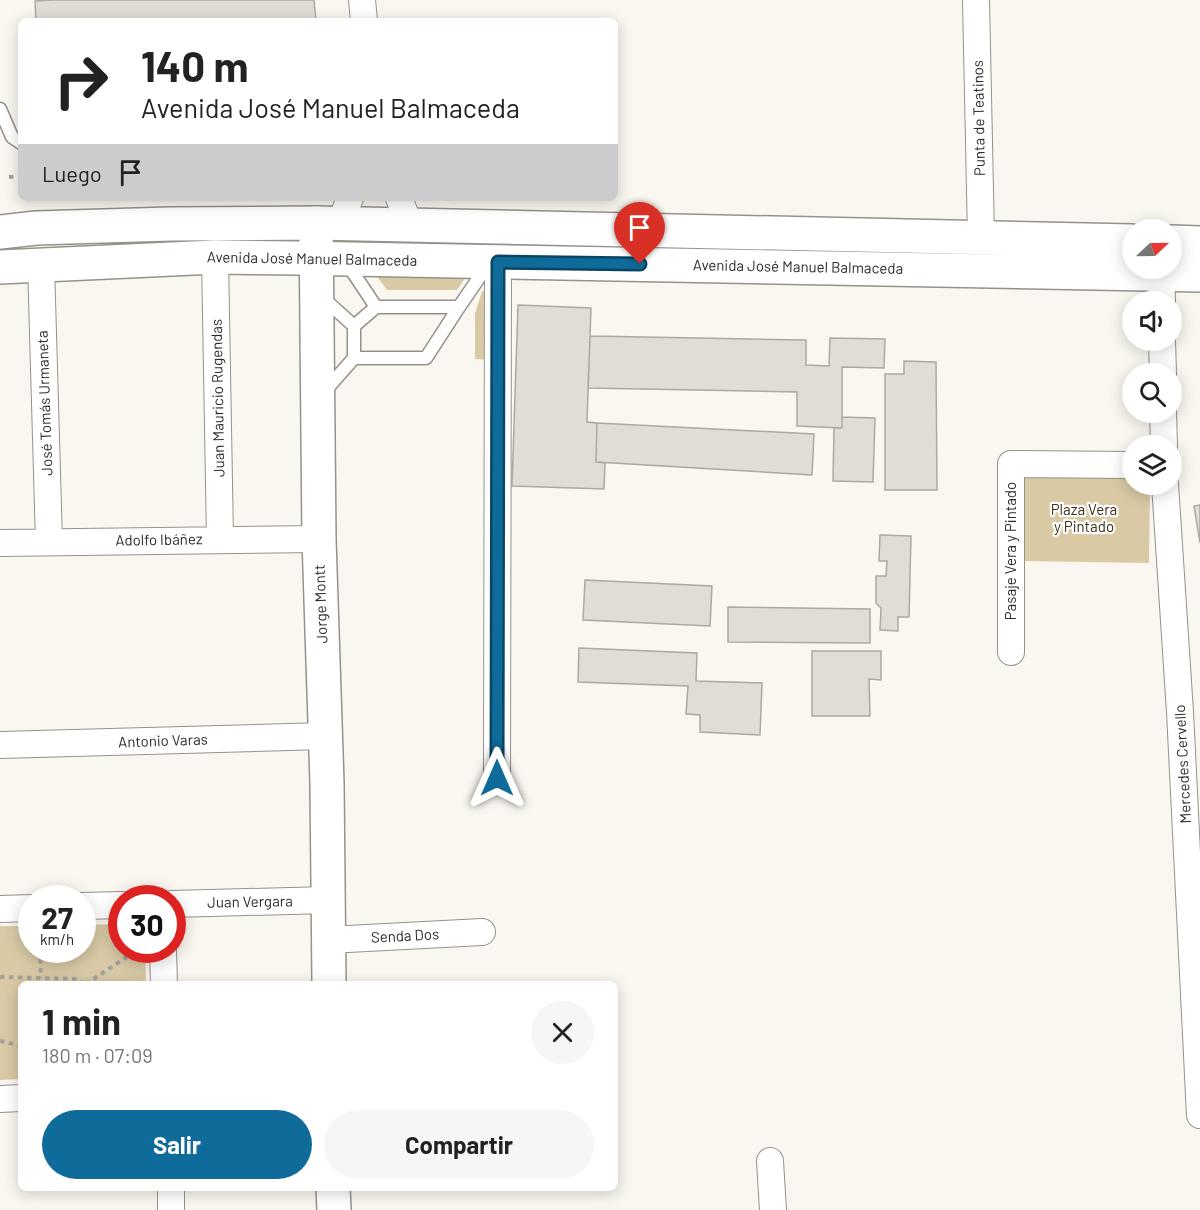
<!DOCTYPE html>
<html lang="es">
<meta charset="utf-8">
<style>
body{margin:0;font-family:Barlow,sans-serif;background:#f6f6f6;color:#222;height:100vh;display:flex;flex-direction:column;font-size:22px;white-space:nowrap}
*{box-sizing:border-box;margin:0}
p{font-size:20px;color:#767676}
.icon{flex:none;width:33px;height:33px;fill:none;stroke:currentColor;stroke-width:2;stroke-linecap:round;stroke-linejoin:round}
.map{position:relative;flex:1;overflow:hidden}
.sheet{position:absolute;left:18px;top:981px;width:600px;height:210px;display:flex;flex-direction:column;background:#fff;border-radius:9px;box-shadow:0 3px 15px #0003}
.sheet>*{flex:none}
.banner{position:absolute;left:18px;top:18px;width:600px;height:183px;border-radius:9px;box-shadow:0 3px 15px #0003;background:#fff;color:#222;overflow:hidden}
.needle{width:39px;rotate:68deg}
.tools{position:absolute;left:1122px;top:219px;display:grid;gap:12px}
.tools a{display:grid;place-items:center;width:60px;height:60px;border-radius:50%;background:#fff;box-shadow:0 3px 15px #0003;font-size:30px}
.speed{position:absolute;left:18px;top:885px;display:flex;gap:12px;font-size:30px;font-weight:700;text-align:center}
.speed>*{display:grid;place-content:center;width:78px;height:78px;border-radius:50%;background:#fff;box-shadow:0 3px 15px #0003;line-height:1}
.speed small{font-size:15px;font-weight:400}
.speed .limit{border:9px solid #d22;background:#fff;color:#111}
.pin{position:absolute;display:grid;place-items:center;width:51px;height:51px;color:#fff;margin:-62px -26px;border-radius:50% 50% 50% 0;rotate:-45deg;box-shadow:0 0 6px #0007}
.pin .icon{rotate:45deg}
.me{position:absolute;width:66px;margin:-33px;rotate:0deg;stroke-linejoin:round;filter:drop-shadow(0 0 4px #0008)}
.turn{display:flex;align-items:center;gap:21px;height:126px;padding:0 24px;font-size:27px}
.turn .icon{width:78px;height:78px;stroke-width:2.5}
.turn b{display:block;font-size:42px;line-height:51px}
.then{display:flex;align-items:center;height:57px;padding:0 24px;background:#0003;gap:12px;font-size:22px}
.round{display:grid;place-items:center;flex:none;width:63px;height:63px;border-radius:32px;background:#f6f6f6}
.summary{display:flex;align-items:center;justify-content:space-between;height:102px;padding:0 24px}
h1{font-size:36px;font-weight:700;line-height:45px}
.button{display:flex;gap:12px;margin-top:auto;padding:12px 24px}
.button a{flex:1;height:69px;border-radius:36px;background:#0f6b9a;color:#fff;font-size:24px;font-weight:700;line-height:69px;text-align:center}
.button a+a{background:#f6f6f6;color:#222}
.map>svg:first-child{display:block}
.green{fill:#d9caa5}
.building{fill:#e0ddd5;stroke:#aca9a2;stroke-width:1.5}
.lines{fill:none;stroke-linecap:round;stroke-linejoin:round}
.lane-casing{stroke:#94928b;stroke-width:15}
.street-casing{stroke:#94928b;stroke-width:28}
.secondary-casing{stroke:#94928b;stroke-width:36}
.primary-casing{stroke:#94928b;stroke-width:36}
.path{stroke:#a4a29d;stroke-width:4;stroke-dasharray:4.5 4.5;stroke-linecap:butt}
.lane{stroke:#fff;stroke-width:12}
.street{stroke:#fff;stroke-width:26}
.secondary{stroke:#fff;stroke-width:33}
.primary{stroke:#fff;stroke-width:33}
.route-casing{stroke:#0a4664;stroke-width:15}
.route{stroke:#0f6b9a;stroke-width:10}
.labels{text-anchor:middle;stroke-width:4.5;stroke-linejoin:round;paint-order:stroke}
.street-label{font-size:15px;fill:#2c2b28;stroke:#fff}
.park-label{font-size:15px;fill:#392f13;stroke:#fff}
</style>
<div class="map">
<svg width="1200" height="1210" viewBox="0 0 1200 1210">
<rect width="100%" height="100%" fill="#faf7f0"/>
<path class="green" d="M370,267L472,268L457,290H387Z
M482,291L494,292L492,360L475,359V314Z
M1020,474L1132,476V484L1150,485L1149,563L1019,561Z
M121,924L122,950H145L146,984H21V1079L0,1080V926H31L32,950H82L83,925Z"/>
<path class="building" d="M53,0H314L316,21H36L35,1Z
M518,305L591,308L587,422L597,423L596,462L605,463L604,489L512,486Z
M590,336L806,340V365L829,366L830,338L885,339L884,368L842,367V428L797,426V392L588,388Z
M904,361L936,362L937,490H885V374H904Z
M842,417L875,418L873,482L833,481L834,428H842Z
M597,423L814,434L812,475L596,462Z
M1200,505V543L1194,506Z
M880,535L911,536L909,617H898V631L880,630L881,608L876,603V576H886L887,561H879Z
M585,580L712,586L710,626L583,620Z
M728,607L870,609V643L728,642Z
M579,648L697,653L696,681L762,683L760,735L700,732V715L686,714L688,686L578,682Z
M812,651H881V680L869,679L870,716H812Z"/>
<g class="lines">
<defs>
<path id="lane" d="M0,109L12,137L21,143
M346,262L376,307H459L487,266
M323,298L354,326V358L324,392
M354,326L376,307
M354,358H426L459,307"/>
<path id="street" d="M362,0L364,21
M976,0L981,237
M399,198L409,224
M340,224L350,198
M215,257L220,539
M41,264L49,542
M1161,268L1162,302
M1162,340L1163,374
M1163,412L1164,446
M1165,484L1180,712L1200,1115
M0,543L319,539
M1011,652V464L1132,465
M0,745L325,736
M497,778L498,262
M172,904L327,900
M82,906L122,905
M0,909L32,908
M328,940L482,932
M163,950L164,984
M0,1099L21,1098
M770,1161L773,1210
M171,1188V1210"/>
<path id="secondary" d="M316,223L319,539L327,783L329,984
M333,1188L334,1210"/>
<path id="primary" d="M0,232L36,228L170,224L316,223L1132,241
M1172,242L1200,243
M0,267L215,257L297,258L1200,275"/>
</defs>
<use href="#lane" class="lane-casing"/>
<use href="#street" class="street-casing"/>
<use href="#secondary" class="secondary-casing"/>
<use href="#primary" class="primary-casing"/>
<path class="path" d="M9,177L21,176
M40,950L41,978
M0,977L79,979L82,984
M86,984L137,950
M0,1041L21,1046"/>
<use href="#lane" class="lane"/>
<use href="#street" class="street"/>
<use href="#secondary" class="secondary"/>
<use href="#primary" class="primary"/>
</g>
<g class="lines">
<defs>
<path id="route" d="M497,778L498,262L640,264"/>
</defs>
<use href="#route" class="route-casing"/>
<use href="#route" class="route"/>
</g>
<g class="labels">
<g class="street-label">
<text transform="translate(979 118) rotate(-91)" y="5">Punta de Teatinos</text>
<text transform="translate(312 259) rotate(1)" y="5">Avenida José Manuel Balmaceda</text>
<text transform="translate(798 267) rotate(1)" y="5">Avenida José Manuel Balmaceda</text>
<text transform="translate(218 398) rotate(-91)" y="5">Juan Mauricio Rugendas</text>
<text transform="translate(45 403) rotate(-92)" y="5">José Tomás Urmaneta</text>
<text transform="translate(159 540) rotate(-1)" y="5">Adolfo Ibáñez</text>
<text transform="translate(1011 551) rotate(-90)" y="5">Pasaje Vera y Pintado</text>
<text transform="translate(321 604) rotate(-92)" y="5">Jorge Montt</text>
<text transform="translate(163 741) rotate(-2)" y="5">Antonio Varas</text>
<text transform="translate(1183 764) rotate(-93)" y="5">Mercedes Cervello</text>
<text transform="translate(250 902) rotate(-1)" y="5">Juan Vergara</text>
<text transform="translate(405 936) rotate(-3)" y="5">Senda Dos</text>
</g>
<g class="park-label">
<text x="1084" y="515">Plaza Vera<tspan x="1084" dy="17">y Pintado</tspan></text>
</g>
</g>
</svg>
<div class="tools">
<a><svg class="needle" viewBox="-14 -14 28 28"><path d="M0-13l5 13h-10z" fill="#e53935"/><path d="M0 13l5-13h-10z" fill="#767676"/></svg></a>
<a><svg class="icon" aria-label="sound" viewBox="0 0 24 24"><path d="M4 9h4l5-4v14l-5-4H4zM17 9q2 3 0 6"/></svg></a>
<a><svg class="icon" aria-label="search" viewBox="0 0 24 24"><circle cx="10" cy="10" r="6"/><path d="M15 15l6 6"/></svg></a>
<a><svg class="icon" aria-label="layers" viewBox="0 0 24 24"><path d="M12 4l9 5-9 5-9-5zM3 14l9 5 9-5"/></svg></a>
</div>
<div class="speed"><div>27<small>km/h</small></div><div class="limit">30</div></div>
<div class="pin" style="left:640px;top:264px;background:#d93025"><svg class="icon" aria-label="arrive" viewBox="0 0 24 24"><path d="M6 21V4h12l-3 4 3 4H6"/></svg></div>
<svg class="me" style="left:497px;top:778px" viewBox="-20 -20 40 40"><path d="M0-17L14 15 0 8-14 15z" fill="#0f6b9a" stroke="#fff" stroke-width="4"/></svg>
<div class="banner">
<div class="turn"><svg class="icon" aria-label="right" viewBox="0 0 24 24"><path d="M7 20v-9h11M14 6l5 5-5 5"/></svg><div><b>140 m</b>Avenida José Manuel Balmaceda</div></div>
<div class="then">Luego<svg class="icon" aria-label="arrive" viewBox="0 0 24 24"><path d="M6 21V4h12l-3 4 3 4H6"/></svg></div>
</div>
<section class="sheet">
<div class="summary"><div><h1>1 min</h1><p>180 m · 07:09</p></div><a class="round"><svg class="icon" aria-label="close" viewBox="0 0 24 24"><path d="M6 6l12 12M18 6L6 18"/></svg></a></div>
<div class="button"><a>Salir</a><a>Compartir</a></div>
</section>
</div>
